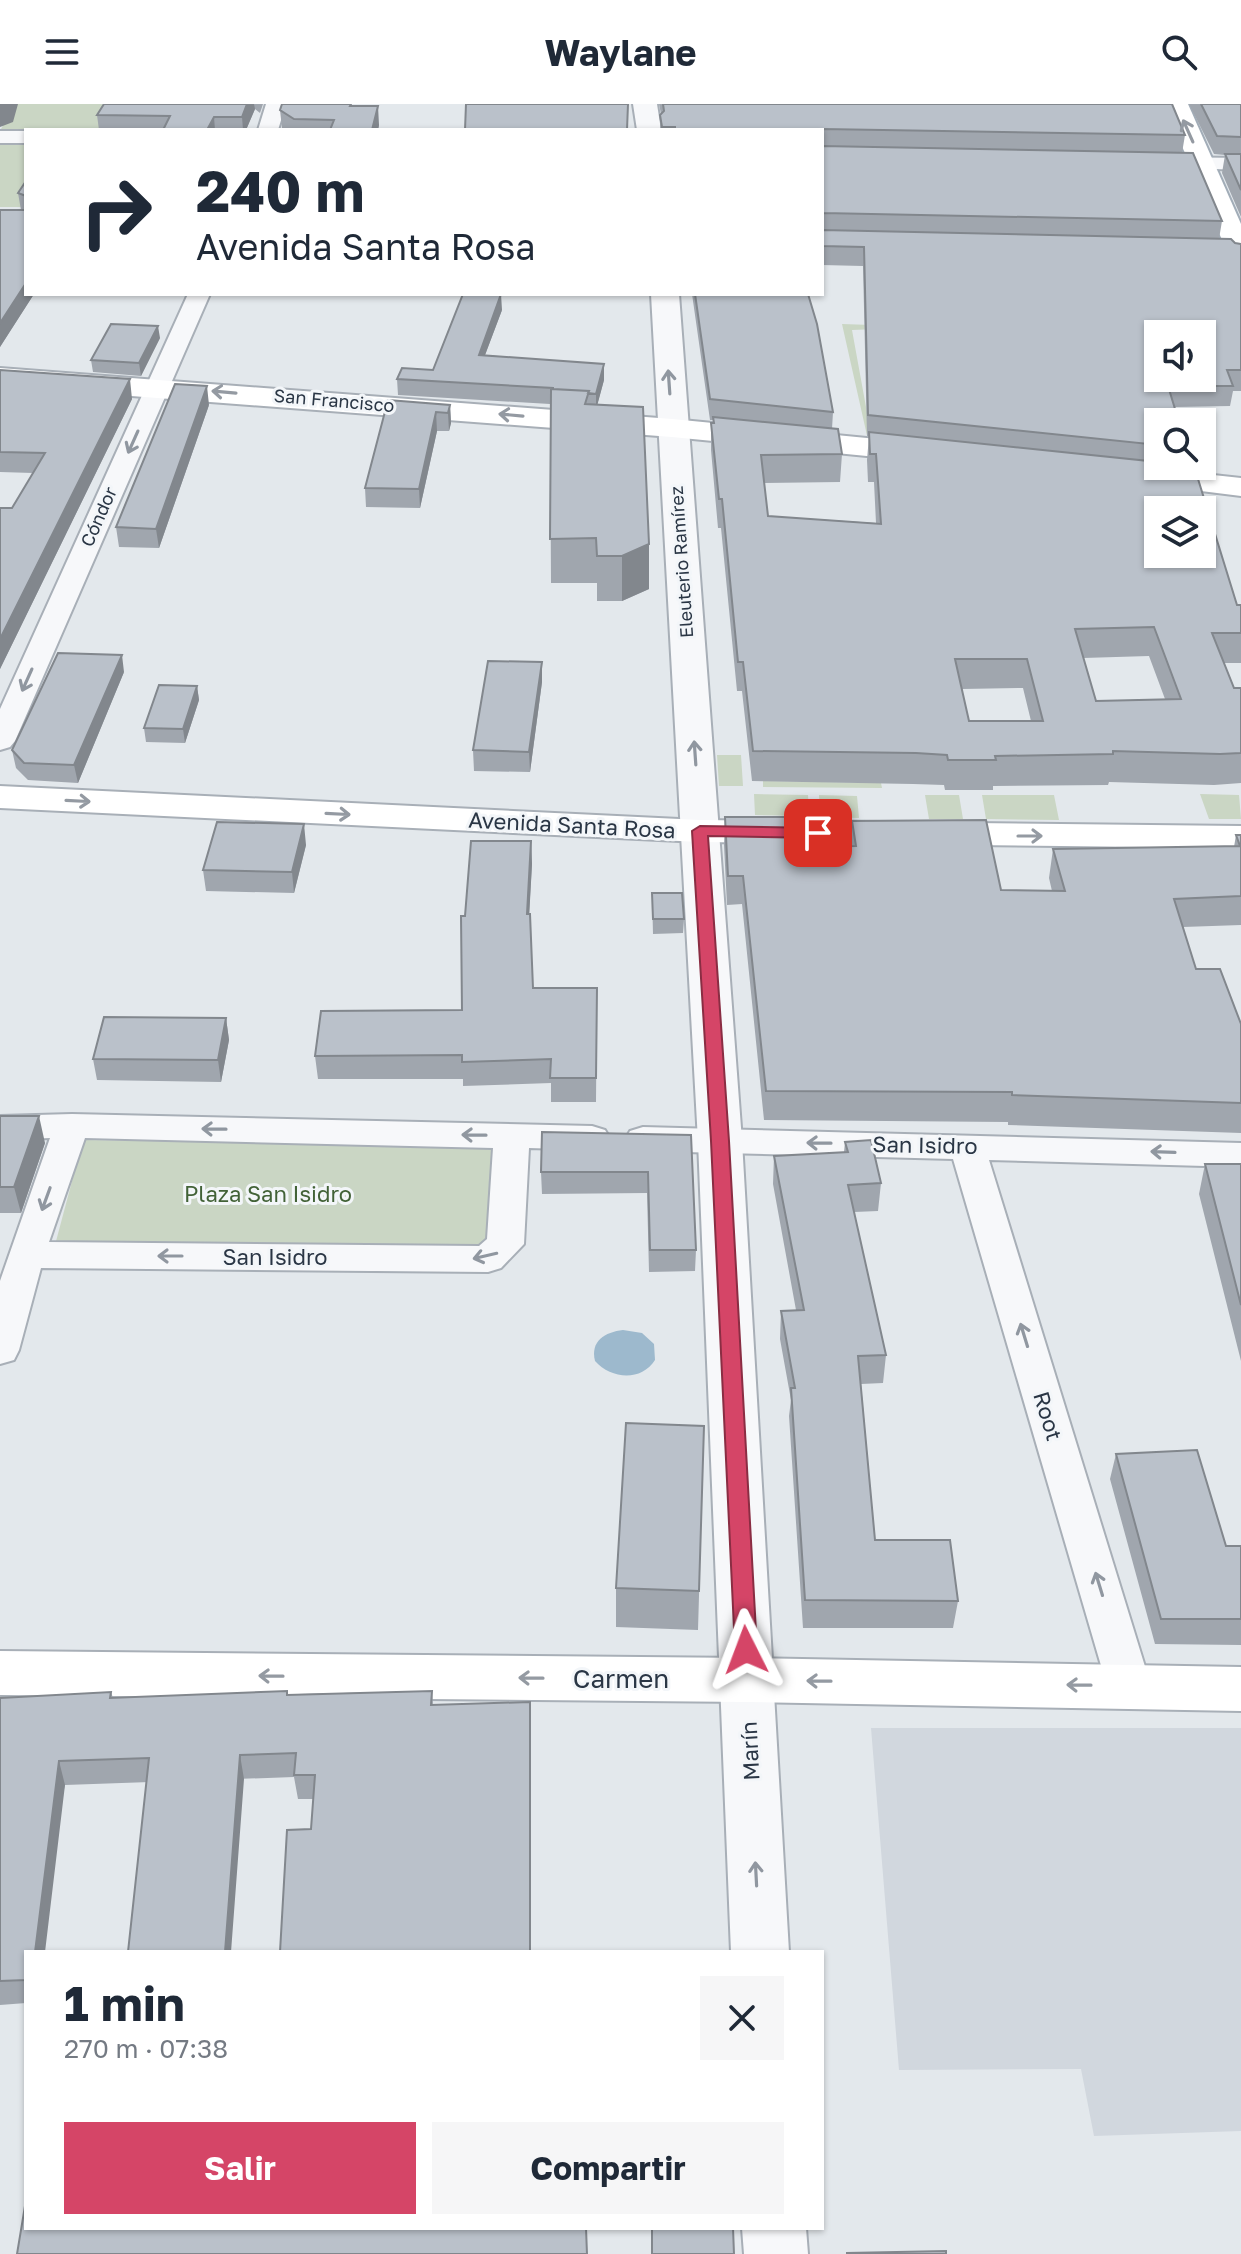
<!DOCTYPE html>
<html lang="es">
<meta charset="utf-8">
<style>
body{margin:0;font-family:"Golos Text",sans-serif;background:#f6f6f7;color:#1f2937;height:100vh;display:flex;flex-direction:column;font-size:30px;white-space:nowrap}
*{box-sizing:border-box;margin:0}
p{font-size:26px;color:#747a83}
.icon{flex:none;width:44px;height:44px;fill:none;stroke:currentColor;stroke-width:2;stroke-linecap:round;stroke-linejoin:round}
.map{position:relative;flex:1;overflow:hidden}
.side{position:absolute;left:24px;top:1846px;width:800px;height:280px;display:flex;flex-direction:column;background:#fff;border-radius:0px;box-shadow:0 2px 6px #0004}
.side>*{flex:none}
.guide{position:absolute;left:24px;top:24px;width:800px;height:168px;border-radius:0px;box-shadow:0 2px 6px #0004;background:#fff;color:#1f2937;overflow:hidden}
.buttons{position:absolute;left:1144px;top:216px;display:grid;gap:16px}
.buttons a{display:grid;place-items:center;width:72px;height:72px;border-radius:0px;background:#fff;box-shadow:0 2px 6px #0004;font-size:40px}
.pin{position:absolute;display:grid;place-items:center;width:68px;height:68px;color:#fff;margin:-34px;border-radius:16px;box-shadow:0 4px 12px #0006}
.me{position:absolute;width:88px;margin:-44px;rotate:357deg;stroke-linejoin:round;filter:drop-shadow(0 0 6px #0008)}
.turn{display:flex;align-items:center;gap:28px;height:168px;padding:0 40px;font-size:36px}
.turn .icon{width:104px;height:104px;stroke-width:2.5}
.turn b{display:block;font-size:56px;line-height:68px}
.round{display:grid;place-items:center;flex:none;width:84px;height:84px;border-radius:0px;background:#f6f6f7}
.head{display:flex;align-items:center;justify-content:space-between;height:136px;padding:0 40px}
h1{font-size:48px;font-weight:700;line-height:60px}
.button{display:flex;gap:16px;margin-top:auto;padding:16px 40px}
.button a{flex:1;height:92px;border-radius:0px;background:#d54567;color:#fff;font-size:32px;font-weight:700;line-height:92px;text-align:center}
.button a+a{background:#f6f6f7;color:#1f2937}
header{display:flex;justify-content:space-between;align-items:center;height:104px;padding:0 40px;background:#fff;font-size:36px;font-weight:700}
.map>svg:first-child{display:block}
.built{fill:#d1d7de}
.green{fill:#cad6c4}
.water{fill:#9db9cd}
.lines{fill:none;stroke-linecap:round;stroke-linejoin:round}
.minor-casing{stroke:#a8afb7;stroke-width:4}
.tertiary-casing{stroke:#a8afb7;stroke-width:4}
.secondary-casing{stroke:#a8afb7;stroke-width:4}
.primary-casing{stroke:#a2adb8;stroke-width:4}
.minor{fill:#f7f8fa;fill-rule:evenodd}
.tertiary{fill:#f7f8fa;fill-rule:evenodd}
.secondary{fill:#fff;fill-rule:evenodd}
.primary{fill:#fff;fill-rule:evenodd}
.wall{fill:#a0a6ae;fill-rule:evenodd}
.shaded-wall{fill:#82878d}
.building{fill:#bac1ca;stroke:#82878d;stroke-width:2;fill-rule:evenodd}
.oneway{stroke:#949aa2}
.oneway2{stroke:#9097a0}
.route{fill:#d54567;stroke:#8a2d43;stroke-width:2}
.labels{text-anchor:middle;stroke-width:6;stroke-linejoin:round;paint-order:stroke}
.far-street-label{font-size:18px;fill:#2a3645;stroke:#f3f6f9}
.street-label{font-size:22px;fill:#2a3645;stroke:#f3f6f9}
.park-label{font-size:22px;fill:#426237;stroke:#f3f6f9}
.near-street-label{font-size:26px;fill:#2a3645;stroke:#f3f6f9}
</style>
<header><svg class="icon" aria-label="menu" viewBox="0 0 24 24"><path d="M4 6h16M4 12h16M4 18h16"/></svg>Waylane<svg class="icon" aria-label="search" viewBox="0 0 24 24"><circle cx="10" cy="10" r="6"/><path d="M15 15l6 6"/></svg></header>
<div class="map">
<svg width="1241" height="2150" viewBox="0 0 1241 2150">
<rect width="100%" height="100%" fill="#e3e8ec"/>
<path class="built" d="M871,1624H1241V2027L1094,2032L1081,1965L899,1966Z"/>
<path class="green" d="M14,0H113L99,26L0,27Z
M0,37L26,38V99L23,103H0Z
M842,220L931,223L852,226L872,336H868Z
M717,651H741L743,682H719Z
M763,677L881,679L882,684L763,683Z
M754,690L808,691L809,712L755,711Z
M1200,690L1239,691L1241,715H1209Z
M819,691L857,692L859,714L820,713Z
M925,691H959L963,715H929Z
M982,691H1054L1059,716L986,715Z
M83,1036L501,1041L495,1142L55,1141Z"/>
<path class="water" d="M623,1226L642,1229L654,1240L655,1256C641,1278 611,1275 595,1257C590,1237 605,1228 623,1226Z"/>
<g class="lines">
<defs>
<path id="minor" d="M266,0H286L278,26H258Z
M0,27H26V39H0Z
M1167,53L1241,54V66L1160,63L1157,59Z
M188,190H210L15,637L10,643L0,646V605Z
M72,1010L592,1022L605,1026L610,1034L605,1042L592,1046L529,1044L524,1140L501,1164L488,1168L41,1164L19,1246L14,1256L0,1260V1177L50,1034L0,1036V1012ZM85,1034L493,1044L487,1135L479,1142L49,1138Z
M643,1023L1241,1039V1063L989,1056L1151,1582L1145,1595L1129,1600L1113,1595L1107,1582L953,1055L643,1047L630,1043L625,1035L630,1027Z"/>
<path id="tertiary" d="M633,0H657L661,26H637Z
M651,190H679L742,1037L789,1848H731L698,1037Z
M742,2124H806L808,2150H744Z"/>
<path id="secondary" d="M0,264L672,315L928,340L939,343L943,349L939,355L928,358L672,333L0,282Z
M1140,363L1241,374V392L1129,378L1125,372L1129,366Z
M0,682L700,716L1241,722V744L700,738L0,704Z
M0,1547L747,1554L1241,1563V1607L747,1598L0,1591Z"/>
<path id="primary" d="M1164,0H1188L1241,120V158L1232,156L1228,150Z"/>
</defs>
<use href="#minor" class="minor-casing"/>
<use href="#tertiary" class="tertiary-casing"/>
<use href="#secondary" class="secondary-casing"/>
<use href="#primary" class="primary-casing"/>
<use href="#minor" class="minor"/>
<use href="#tertiary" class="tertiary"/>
<use href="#secondary" class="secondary"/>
<use href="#primary" class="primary"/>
</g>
<path class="wall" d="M104,0H263L260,9L255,5L246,26H99L97,11Z
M659,0H1172L1185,31L1182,49L1222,117L1219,135L1241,140V287H1233L1230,302L1175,303L1158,318V362L1241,529V559H1224L1234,584H1241V679L1214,681L1109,678L1108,681L993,682V686H945L944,681L913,680L752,677L742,587H737L721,424H718L711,346V319H713V316H710L692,190H808L833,308L832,325L842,350L840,378L764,379L768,412L876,419L874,378H868L867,356L869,332H867L863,162L822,161V26H660L661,10ZM1149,552L1165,595L1096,597L1083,554ZM1023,584L1031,617H969L962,585Z
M1189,0H1241V113L1222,69L1225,51L1214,50Z
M356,2L379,21L378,26H284L282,24L280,6Z
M26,77V190H34L0,243V106H21L18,89Z
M502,206L485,251L604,260V276L597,301L649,440V485L622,497H597V479H551L550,300L398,291L397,275L433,266Z
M160,234L141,272L93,268L91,256Z
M0,266L132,295L0,565V404H12L33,369L0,368Z
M388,296L450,301L451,319L449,327H437L420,404L366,403L365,384Z
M209,301L159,444L119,443L116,423Z
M542,558V578L530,668L474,667L473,646Z
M124,568L78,679L28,676L16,664L12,646Z
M197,582L199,596L185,639L146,638L144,624Z
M725,713L792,743L850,742L852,717L1001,786L1052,787L1049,774L1053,745L1234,743L1236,731H1241V821L1183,823L1196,865L1241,920V1029L1008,1021V1018L764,1016L742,800L727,801L724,741Z
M531,737L532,760L529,810L533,884H597L596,998H551V979L463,982V975H318L315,952L462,906L465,812Z
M306,741L294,789L206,787L203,766Z
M652,789L684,815L683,829L653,830Z
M226,914L229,936L221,978L97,976L93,955Z
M0,1012L45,1039L21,1109H0Z
M691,1031L696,1146L695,1167L649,1168L647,1089L542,1090L541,1068Z
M845,1038L881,1079L878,1107L854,1108L886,1251L883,1279L861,1280L875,1436L958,1497L953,1524H803L789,1312L791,1296L780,1235L781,1207L796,1206L773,1080L774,1052L844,1048Z
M1205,1060H1241V1257L1199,1090Z
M704,1322L698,1526L616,1523V1484Z
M1116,1350L1226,1442H1241V1541L1155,1540L1110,1375Z
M432,1587L433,1601L531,1622L311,1725L313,1695H298L294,1673L65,1681L26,1848V1899L0,1901V1594L111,1588L113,1594Z"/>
<path class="shaded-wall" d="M0,0H18L13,18L0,23Z
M247,0H254L255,5L246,26H243L242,13Z
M378,2L379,21L378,26H372Z
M214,13L215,26H207Z
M26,179V190H34L0,243V219Z
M501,190L502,206L479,267V251Z
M158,222L160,234L141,272L139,259Z
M604,260V276L596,306V290Z
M130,275L132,295L0,565V535Z
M207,282L209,301L159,444L156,425Z
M450,301L451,319L449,327L448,309Z
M436,308L437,327L420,404L419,385Z
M649,440V485L622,497V452Z
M122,551L124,568L78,679L74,661Z
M542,558V578L530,668L529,648Z
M197,582L199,596L185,639L183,625Z
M304,720L306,741L294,789L292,768Z
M531,737L532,760L528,833L527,810Z
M226,914L229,936L221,978L218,956Z
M39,1012L45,1039L21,1109L14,1083Z
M530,1598L531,1622V1848H530Z
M240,1651L244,1675L231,1848H225Z
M59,1657L65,1681L45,1848H35Z"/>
<path class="building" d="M104,0H247L242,13H214L207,26H163L170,12L97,11Z
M282,0H351L350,2H378L372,26H330L334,16L294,15L280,6Z
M466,0H628L627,26H465Z
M663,0H1172L1185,31L823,25L822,30V26H675V23H662L660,11L664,7Z
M1201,0H1241V33L1217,32Z
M822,42L1193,49L1222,117L823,109L822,110Z
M1225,50H1241V86Z
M26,77V92L18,89Z
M26,92V179L0,219V106H25Z
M822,126L1231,135L1235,139L1241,140V266H1227L1233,282H1168L1179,318H1158V341L868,311L864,143L822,142ZM1158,230H1202V274H1158Z
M463,190H501L479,251L604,260L596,290L588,289L589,287L553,285V284L397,275L402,264L433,266Z
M695,190H808L817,220L833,308L710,295Z
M111,220L158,222L139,259L91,256Z
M0,266L130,275L0,535V404H12L45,349L0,348Z
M175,280L207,282L156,425L116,423Z
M551,285L589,287L585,300L643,303L649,440L622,452H597L596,434L550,435Z
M388,296L450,301L448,309L436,308L419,385L365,384Z
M713,313L838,325L842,350L761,351L768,412L881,420L876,350H870L869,328L1158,358V362H1194L1237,501H1241V529H1212L1234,584H1241V649L1220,650L1113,647V650L995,652L996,656H948L947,651L916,649L753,647L743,558H738L722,395H719L711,319H714ZM1158,406H1202V450H1158ZM1154,523L1181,595L1096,597L1075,525ZM955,555H1027L1043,617H969Z
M58,549L122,551L74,661L24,659L12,646Z
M488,557L542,558L529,648L473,646Z
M159,581L197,582L183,625L144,624Z
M725,713H788L792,743L856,742L852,717L986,716L1001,786L1065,787L1053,745L1240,742L1236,731H1241V792L1174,795L1196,865H1220L1241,920V999L1012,991V988L766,987L743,772H728Z
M217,718L304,720L292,768L203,766Z
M471,737H531L527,810H530L533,884H597L596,974H550L551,955L462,958V951L315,952L321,907L462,906L461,812H465Z
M652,789H682L684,815H653Z
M104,913L226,914L218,956L93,955Z
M0,1012H39L14,1083H0Z
M542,1028L691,1031L696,1146H650L648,1068H541Z
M871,1036L881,1079L848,1081L886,1251L858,1252L875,1436H950L958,1497L805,1496L791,1284H795L781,1207L804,1206L774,1052L848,1048L845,1038Z
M1205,1060H1241V1201Z
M626,1319L704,1322L699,1487L616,1484Z
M1197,1346L1226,1442H1241V1515H1161L1116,1350Z
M287,1587V1591L432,1587L431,1601L530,1598V1848H280L287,1726L311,1725L315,1671H294L296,1649L240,1651L225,1848H128L149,1654L59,1657L35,1848H26V1876L0,1877V1594L111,1588L110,1594Z
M26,2096V2124H586L587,2150H17Z
M652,2124H733L734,2150H652Z
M946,2147V2150H847V2149Z"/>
<defs><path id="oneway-shaft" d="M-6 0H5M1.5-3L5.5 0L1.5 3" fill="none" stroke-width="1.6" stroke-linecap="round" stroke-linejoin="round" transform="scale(2)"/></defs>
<g class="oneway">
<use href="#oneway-shaft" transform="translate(1188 27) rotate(-114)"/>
<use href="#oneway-shaft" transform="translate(224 288) rotate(-175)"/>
<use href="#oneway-shaft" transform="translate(511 311) rotate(-175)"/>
<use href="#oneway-shaft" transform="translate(78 697) rotate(3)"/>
<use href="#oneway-shaft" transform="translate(338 710) rotate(3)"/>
<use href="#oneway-shaft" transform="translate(1030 732)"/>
<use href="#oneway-shaft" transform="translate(271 1572) rotate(-179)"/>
<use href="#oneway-shaft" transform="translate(531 1574) rotate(-179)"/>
<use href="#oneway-shaft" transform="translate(819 1577) rotate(-179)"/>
<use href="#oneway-shaft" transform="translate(1079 1581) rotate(-179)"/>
</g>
<g class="oneway2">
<use href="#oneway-shaft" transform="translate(669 278) rotate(-94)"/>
<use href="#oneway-shaft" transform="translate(133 338) rotate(114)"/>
<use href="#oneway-shaft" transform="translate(27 576) rotate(114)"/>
<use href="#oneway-shaft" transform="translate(695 649) rotate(-94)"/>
<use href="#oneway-shaft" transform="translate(214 1025) rotate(-179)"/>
<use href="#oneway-shaft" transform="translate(474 1031) rotate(-179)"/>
<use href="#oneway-shaft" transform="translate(819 1039) rotate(-179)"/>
<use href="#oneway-shaft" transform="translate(1163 1048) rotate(-178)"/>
<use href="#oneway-shaft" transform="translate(46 1095) rotate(110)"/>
<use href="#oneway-shaft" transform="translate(170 1152) rotate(-180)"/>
<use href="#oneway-shaft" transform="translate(485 1152) rotate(167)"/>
<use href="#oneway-shaft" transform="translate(1024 1231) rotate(-107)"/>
<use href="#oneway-shaft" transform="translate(1099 1480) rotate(-107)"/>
<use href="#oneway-shaft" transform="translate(756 1770) rotate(-93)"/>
</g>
<path class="route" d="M700,722L818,724L825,729L818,734L708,732L729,1037L757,1546L753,1552L746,1555L738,1552L735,1546L711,1037L692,727Z"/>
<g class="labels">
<g class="far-street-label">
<text transform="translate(334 297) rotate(5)" y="6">San Francisco</text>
<text transform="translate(99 413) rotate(-66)" y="6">Cóndor</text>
<text transform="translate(682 458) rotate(-94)" y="6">Eleuterio Ramírez</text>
</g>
<g class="street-label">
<text transform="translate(572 721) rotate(3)" y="8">Avenida Santa Rosa</text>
<text transform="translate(925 1041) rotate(1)" y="8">San Isidro</text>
<text x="275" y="1161">San Isidro</text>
<text transform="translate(1048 1312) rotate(73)" y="8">Root</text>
<text transform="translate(750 1647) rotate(-93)" y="8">Marín</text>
</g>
<g class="park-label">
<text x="268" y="1098">Plaza San Isidro</text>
</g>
<g class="near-street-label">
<text x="621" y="1584">Carmen</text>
</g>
</g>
</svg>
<div class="buttons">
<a><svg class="icon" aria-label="sound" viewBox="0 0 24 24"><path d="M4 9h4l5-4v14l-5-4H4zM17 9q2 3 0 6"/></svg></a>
<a><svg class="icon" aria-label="search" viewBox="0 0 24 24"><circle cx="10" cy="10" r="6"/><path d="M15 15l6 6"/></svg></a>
<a><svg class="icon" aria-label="layers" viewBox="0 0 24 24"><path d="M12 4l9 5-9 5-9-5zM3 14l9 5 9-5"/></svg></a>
</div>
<div class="pin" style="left:818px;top:729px;background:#d93025"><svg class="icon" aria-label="arrive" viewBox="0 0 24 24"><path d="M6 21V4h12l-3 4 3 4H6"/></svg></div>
<svg class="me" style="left:746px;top:1546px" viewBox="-20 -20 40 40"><path d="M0-17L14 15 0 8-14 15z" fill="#d54567" stroke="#fff" stroke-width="4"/></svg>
<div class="guide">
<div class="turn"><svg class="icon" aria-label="right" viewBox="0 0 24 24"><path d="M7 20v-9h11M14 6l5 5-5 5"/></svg><div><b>240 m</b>Avenida Santa Rosa</div></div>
</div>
<section class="side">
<div class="head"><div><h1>1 min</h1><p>270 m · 07:38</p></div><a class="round"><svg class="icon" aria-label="close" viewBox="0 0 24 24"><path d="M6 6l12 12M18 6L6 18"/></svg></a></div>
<div class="button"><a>Salir</a><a>Compartir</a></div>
</section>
</div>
